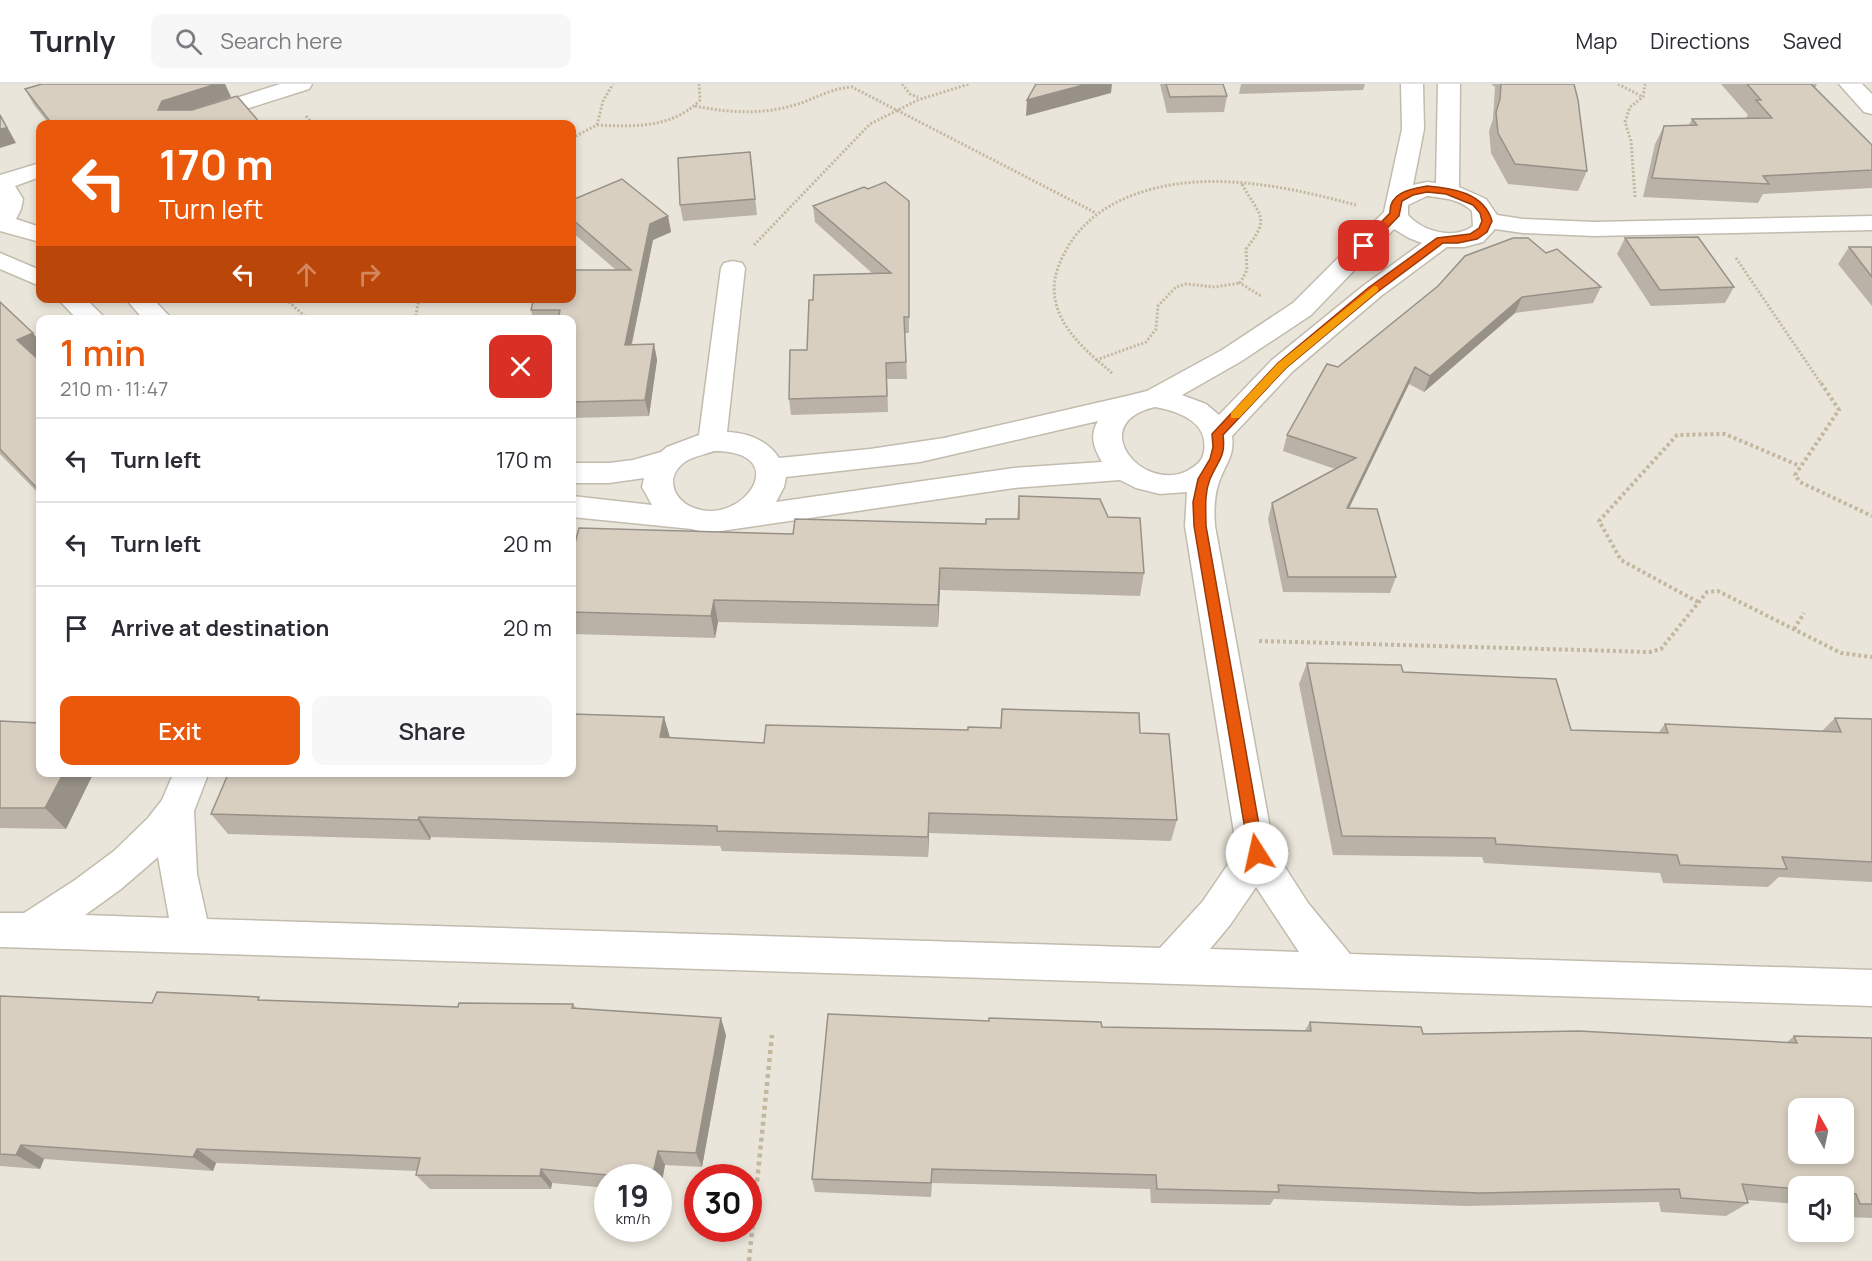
<!DOCTYPE html>
<meta charset="utf-8">
<style>
body{margin:0;font-family:Manrope,sans-serif;background:#f7f7f7;color:#2b2b33;height:100vh;display:flex;flex-direction:column;font-size:22px;white-space:nowrap}
*{box-sizing:border-box;margin:0}
p{font-size:20px;color:#7c7c81}
.icon{flex:none;width:33px;height:33px;fill:none;stroke:currentColor;stroke-width:2;stroke-linecap:round;stroke-linejoin:round}
.map{position:relative;flex:1;overflow:hidden}
.drawer{position:absolute;left:36px;top:231px;width:540px;height:462px;display:flex;flex-direction:column;background:#fff;border-radius:12px;box-shadow:0 3px 9px #0003}
.drawer>*{flex:none}
.guide{position:absolute;left:36px;top:36px;width:540px;height:183px;border-radius:12px;box-shadow:0 3px 9px #0003;background:#ea580c;color:#fff;overflow:hidden}
.needle{width:39px;rotate:351deg}
.tools{position:absolute;left:1788px;top:1014px;display:grid;gap:12px}
.tools a{display:grid;place-items:center;width:66px;height:66px;border-radius:12px;background:#fff;box-shadow:0 3px 9px #0003;font-size:30px}
.speed{position:absolute;left:594px;top:1080px;display:flex;gap:12px;font-size:30px;font-weight:700;text-align:center}
.speed>*{display:grid;place-content:center;width:78px;height:78px;border-radius:50%;background:#fff;box-shadow:0 3px 9px #0003;line-height:1}
.speed small{font-size:15px;font-weight:400}
.speed .limit{border:9px solid #d22;background:#fff;color:#111}
.pin{position:absolute;display:grid;place-items:center;width:51px;height:51px;color:#fff;margin:-26px;border-radius:12px;box-shadow:0 3px 9px #0006}
.me{position:absolute;width:66px;margin:-33px;rotate:350deg;stroke-linejoin:round;filter:drop-shadow(0 0 4px #0008)}
.turn{display:flex;align-items:center;gap:21px;height:126px;padding:0 24px;font-size:27px}
.turn .icon{width:78px;height:78px;stroke-width:2.5}
.turn b{display:block;font-size:42px;line-height:51px}
.lanes{display:flex;align-items:center;height:57px;padding:0 24px;background:#0003;justify-content:center;gap:30px;direction:ltr}
.lanes .off{opacity:.35}
.round{display:grid;place-items:center;flex:none;width:63px;height:63px;border-radius:12px;background:#f7f7f7}
.overview{display:flex;align-items:center;justify-content:space-between;height:102px;padding:0 24px}
h1{font-size:36px;font-weight:600;line-height:45px;color:#ea580c}
.button{display:flex;gap:12px;margin-top:auto;padding:12px 24px}
.button a{flex:1;height:69px;border-radius:12px;background:#ea580c;color:#fff;font-size:24px;font-weight:600;line-height:69px;text-align:center}
.button a+a{background:#f7f7f7;color:#2b2b33}
ul{padding:0;list-style:none}
li{display:flex;align-items:center;gap:18px;height:84px;padding:0 24px;border-top:2px solid #e1e1e2}
li div{flex:1}
li b{display:block;font-size:22px}
li em{font-style:normal}
header{display:flex;align-items:center;gap:36px;box-sizing:border-box;height:84px;padding:0 30px;background:#fff;border-bottom:2px solid #e1e1e2}
header strong{font-size:28px}
nav{display:flex;gap:33px;margin-inline-start:auto;font-size:21px}
.search{width:420px;height:54px;background:#f7f7f7;display:flex;align-items:center;gap:15px;box-sizing:border-box;padding:0 21px;border-radius:12px;color:#7c7c81;font-size:22px}
.map>svg:first-child{display:block}
.residential{fill:#eae5da;fill-rule:evenodd}
.lines{fill:none;stroke-linecap:round;stroke-linejoin:round}
.street-casing{stroke:#c2bbae;stroke-width:3}
.path-far2{stroke:#c4b79f;stroke-width:3;stroke-dasharray:2 2;stroke-linecap:butt}
.path-far1{stroke:#c4b79f;stroke-width:4;stroke-dasharray:3 3;stroke-linecap:butt}
.path{stroke:#c4b79f;stroke-width:4.5;stroke-dasharray:4 4;stroke-linecap:butt}
.street{fill:#fff;fill-rule:evenodd}
.wall{fill:#bab2a6}
.shaded-wall{fill:#979187}
.building{fill:#d8cfc1;stroke:#979187;stroke-width:1.5;fill-rule:evenodd}
.route{fill:#ea580c;stroke:#983908;stroke-width:1.5}
.slow{fill:#f59e0b}
</style>
<header>
<strong>Turnly</strong>
<div class="search"><svg class="icon" aria-label="search" viewBox="0 0 24 24"><circle cx="10" cy="10" r="6"/><path d="M15 15l6 6"/></svg>Search here</div>
<nav><a>Map</a><a>Directions</a><a>Saved</a></nav>
</header>
<div class="map">
<svg width="1872" height="1177" viewBox="0 0 1872 1177">
<rect width="100%" height="100%" fill="#f6f3ec"/>
<path class="residential" d="M0,0H1872V1177H0ZM40,40H572V214H40ZM40,236H572V688H40ZM1798,1024H1844V1070H1798ZM608,1094H658V1144H608ZM698,1094H748V1144H698ZM1798,1102H1844V1148H1798Z"/>
<g class="lines">
<defs>
<path id="street" d="M280,0H312L309,5L199,40H167L170,35Z
M1401,0H1423L1424,45L1413,101L1427,98L1436,99L1438,0H1460L1459,103L1486,115L1497,131L1523,135L1594,138L1872,132V146L1594,152L1523,149L1495,145L1483,158L1464,163H1447L1381,212L1292,288L1232,352C1235,372 1225,380 1219,398C1214,412 1214,427 1215,442L1274,766L1308,819L1350,870L1872,886V922L0,863V829H24L75,796L114,767L148,734L162,716L174,688H209L194,727L197,790L207,835L1160,864L1203,817L1237,767L1185,442L1187,408L1160,410L1136,404L1120,396L1014,404L707,449L692,445L572,433V412L652,421L642,403L644,394L609,399H572V379H609L633,376L661,368L667,363L699,351L721,184L724,179L733,177L742,179L745,184L727,348C748,349 767,356 779,374L870,365L944,354L1131,311L1147,307L1222,266L1293,219L1384,128L1402,45ZM1427,112C1443,114 1460,115 1472,127L1473,142C1454,156 1423,148 1408,131V121ZM1394,145L1409,154L1422,159L1363,202L1272,276L1219,331L1206,320L1182,311L1240,278L1311,231ZM1155,323C1178,327 1209,338 1204,367C1203,377 1196,382 1187,387C1141,409 1085,339 1155,323ZM1098,337C1089,352 1094,364 1102,378L1014,384L776,418L784,403L786,393L920,378ZM714,367C795,367 743,443 694,424C671,415 664,390 688,376C696,372 706,370 714,367ZM158,773L169,834L85,831L121,805ZM1256,803L1299,868L1210,865L1230,841Z
M1839,0H1862L1872,10V30L1864,28Z
M40,79V93L15,102L23,115L21,125L16,135L40,143V158L0,147V91Z
M0,169L40,186V202L0,185Z
M57,214H85L107,236H78Z
M125,214H152L173,236H144Z"/>
</defs>
<use href="#street" class="street-casing"/>
<path class="path-far2" d="M902,0L910,10L918,13
M1618,0L1643,13
M695,22C729,29 764,31 798,20C817,14 832,4 852,3L1096,129
M306,32L313,40
M597,41C634,43 673,44 700,16L699,0
M572,54L597,41L603,17L613,0
M1242,100C1259,132 1272,132 1246,165L1247,186L1240,199L1261,212
M1635,113L1631,57L1625,38L1630,23L1643,13L1645,0
M754,161L870,40L918,16L969,0
M1736,174L1822,301
M290,214L289,218L309,236
M290,218L301,214
M415,236L419,214
M1096,276L1146,258L1156,245L1158,222L1176,203L1186,200L1215,203L1240,199
M1112,289C1091,271 1065,250 1057,223C1051,204 1055,187 1064,170C1087,124 1135,105 1184,99C1242,93 1300,106 1356,121"/>
<path class="path-far1" d="M1821,299L1839,326L1795,391L1800,398L1872,432
M1698,518L1621,476L1599,437L1677,351L1725,350L1800,382
M1794,545L1804,529
M1259,557L1650,568L1661,565L1707,508L1718,507L1841,569L1872,573"/>
<path class="path" d="M749,1177L772,951"/>
<use href="#street" class="street"/>
</g>
<path class="wall" d="M42,0H225L231,13L190,26L261,40H49L34,21L25,5Z
M1160,0H1223L1227,12L1224,28L1167,29Z
M1241,0H1365L1363,6L1239,10Z
M1491,0H1574L1587,87L1578,107L1508,100L1491,69L1489,47L1493,35L1495,3Z
M1721,0H1817L1815,4L1872,61V104L1763,110L1758,119L1643,113L1655,60L1664,42L1689,41L1692,35L1746,34L1748,31Z
M750,68L757,131L683,137L680,121Z
M572,116L668,132L671,148L653,156L632,260H654L657,276L649,332L572,334V236H533L531,226L616,186L572,148Z
M909,117V249H905L907,295H887L888,328L791,331L789,315L807,266L813,216L873,190L815,138L813,122Z
M1625,154L1734,203L1725,219L1651,222L1617,170Z
M1849,163H1872V222L1838,180Z
M1546,169L1601,203L1593,219L1515,229L1424,308L1409,300L1349,425L1396,493L1390,509L1283,508L1268,435L1272,419L1335,385L1283,367L1287,351L1338,283Z
M0,218L33,249L40,259V270L35,273L40,277V411L0,370Z
M1019,412L1108,433L1144,489L1140,512L940,506L938,543L718,538L715,554L572,550V459L793,450L986,440L1017,435Z
M1307,579L1403,588L1571,646L1659,648L1665,640L1822,647L1835,634L1872,635V798L1779,793L1768,803L1663,799L1660,789L1484,779L1482,773L1333,771L1299,600Z
M1002,625L1140,649L1177,736L1171,757L929,749L928,773L722,767L720,762L431,753L430,756L228,750L211,730L664,633L670,654L764,659L1000,644Z
M0,637L40,688H94L66,745L0,744Z
M0,912L152,919L262,916L458,923L573,920L576,924L726,951L702,1083L665,1081L660,1108H658V1094H608V1104L552,1099L551,1105H430L416,1091L417,1087L216,1079L213,1087L44,1075L40,1085L0,1082Z
M1310,938L1423,950L1786,959L1794,952L1872,954V1134L1844,1133V1102H1798V1120L1747,1116L1748,1119L1726,1132L1661,1128L1659,1118L1464,1122L1274,1115L1270,1121L1151,1119L1150,1105L932,1099L931,1113L815,1108L812,1095L1102,943L1305,946Z"/>
<path class="shaded-wall" d="M216,0H225L231,13L169,33L158,26L162,17Z
M1087,0H1112L1111,9L1026,32L1027,16Z
M0,30L16,59L0,64Z
M668,132L671,148L653,156L628,277L625,261L650,140Z
M1522,213L1515,229L1424,308L1430,292Z
M33,249L40,259V270L30,275L17,256Z
M654,260L657,276L649,332L645,316Z
M1415,283L1409,300L1341,440L1347,424Z
M40,400V408L36,403Z
M940,484V506L938,543V521Z
M714,516L718,538L715,554L711,532Z
M664,633L670,654L660,653Z
M64,688H94L66,745L45,724Z
M929,729V749L928,773V753Z
M419,733L431,753L430,756L418,736Z
M721,934L726,951L702,1083L696,1069Z
M21,1061L44,1075L40,1085L16,1071Z
M197,1065L216,1079L213,1087L193,1073Z
M658,1067L665,1081L660,1108L658,1106V1094H652Z
M541,1085L552,1099L551,1105L540,1092Z"/>
<path class="building" d="M42,0H216L162,17L158,26H192L237,12L261,40H52L25,5Z
M1036,0H1087L1027,16Z
M1166,0H1223L1227,12L1170,13Z
M1501,0H1574L1578,16L1587,87L1515,80L1498,49L1496,28L1500,15Z
M1747,0H1811L1872,61V86L1763,92L1769,100L1652,94L1664,42L1697,41L1692,35L1772,34L1756,16H1761Z
M0,31L7,44L0,45Z
M750,68L755,115L680,121L678,74Z
M622,95L668,132L650,140L625,261L654,260L645,316L572,318V236H558L560,226H531L534,214H572V186H631L572,135V116Z
M885,98L909,117V233H904L906,278L886,279L887,312L789,315L790,266H807L809,216H813L814,191L891,189L813,122L864,103L868,105Z
M1698,153L1734,203L1660,206L1625,154Z
M1513,154H1528L1546,169L1557,165L1601,203L1522,213L1430,292L1415,283L1347,424L1377,425L1396,493H1288L1272,419L1356,374L1287,351L1327,280L1338,283L1438,202L1465,172Z
M1849,163H1872V193Z
M0,218L33,249L17,256L40,277V400L36,403L0,365Z
M1019,412L1100,415L1108,433L1140,434L1144,489L940,484L938,521L714,516L711,532L572,528V459H575L579,444L793,450L795,435L986,440V435H1019Z
M1307,579L1401,581L1403,588L1556,595L1571,646L1668,649L1665,640L1841,648L1835,634L1872,635V778L1782,773L1787,785L1680,781L1677,771L1496,760L1495,754L1342,752Z
M1002,625L1139,629L1140,649L1169,650L1177,736L929,729L928,753L717,747V742L419,733L418,736L211,730L229,688H572V630L664,633L660,653L764,659L766,641L968,646V643L1001,644Z
M0,637L40,639V688H64L45,724H0Z
M157,908L259,913L258,916L458,923L459,919L573,920L572,924L721,934L696,1069L658,1067L652,1094H641L541,1085L540,1092L416,1091L420,1074L197,1065L193,1073L21,1061L16,1071L0,1070V912L152,919Z
M828,930L989,937V934L1101,938L1102,943L1311,947L1310,938L1421,943L1423,950L1579,947L1797,959L1794,952L1872,954V1120H1860L1856,1110L1844,1109V1102H1798V1105L1742,1100L1748,1119L1681,1114L1679,1105L1479,1109L1278,1101L1279,1108L1157,1105L1156,1091L932,1085L931,1099L812,1095ZM1798,1024H1844V1070H1798Z"/>
<path class="route" d="M1427,102C1453,104 1484,109 1492,137L1487,148L1477,155L1458,159H1443L1376,209L1286,284L1223,351C1226,373 1218,376 1210,395C1204,410 1206,426 1206,442L1264,769L1262,774L1257,776L1251,774L1249,769L1194,442L1193,418L1198,395L1210,375L1213,363L1212,350L1278,279L1368,204L1437,154L1470,150L1479,144L1482,137L1480,129L1473,121L1446,110L1427,108L1413,111L1402,117L1399,132L1368,164H1361V159L1390,129C1389,108 1411,105 1427,102Z"/>
<path class="slow" d="M1374,202L1378,203V207L1286,284L1239,334H1231V329L1278,279Z"/>
</svg>
<div class="tools">
<a><svg class="needle" viewBox="-14 -14 28 28"><path d="M0-13l5 13h-10z" fill="#e53935"/><path d="M0 13l5-13h-10z" fill="#7c7c81"/></svg></a>
<a><svg class="icon" aria-label="sound" viewBox="0 0 24 24"><path d="M4 9h4l5-4v14l-5-4H4zM17 9q2 3 0 6"/></svg></a>
</div>
<div class="speed"><div>19<small>km/h</small></div><div class="limit">30</div></div>
<div class="pin" style="left:1364px;top:162px;background:#d93025"><svg class="icon" aria-label="arrive" viewBox="0 0 24 24"><path d="M6 21V4h12l-3 4 3 4H6"/></svg></div>
<svg class="me" style="left:1257px;top:769px" viewBox="-20 -20 40 40"><circle r="19" fill="#fff"/><path d="M0-13L10 11 0 6-10 11z" fill="#ea580c"/></svg>
<div class="guide">
<div class="turn"><svg class="icon" aria-label="left" viewBox="0 0 24 24"><path d="M17 20v-9H6M10 6l-5 5 5 5"/></svg><div><b>170 m</b>Turn left</div></div>
<div class="lanes"><svg class="icon" aria-label="left" viewBox="0 0 24 24"><path d="M17 20v-9H6M10 6l-5 5 5 5"/></svg><svg class="icon off" aria-label="ahead" viewBox="0 0 24 24"><path d="M12 20V5M6 11l6-6 6 6"/></svg><svg class="icon off" aria-label="right" viewBox="0 0 24 24"><path d="M7 20v-9h11M14 6l5 5-5 5"/></svg></div>
</div>
<section class="drawer">
<div class="overview"><div><h1>1 min</h1><p>210 m · 11:47</p></div><a class="round" style="background:#d93025;color:#fff"><svg class="icon" aria-label="close" viewBox="0 0 24 24"><path d="M6 6l12 12M18 6L6 18"/></svg></a></div>
<ul>
<li><svg class="icon" aria-label="left" viewBox="0 0 24 24"><path d="M17 20v-9H6M10 6l-5 5 5 5"/></svg><div><b>Turn left</b></div><em>170 m</em></li>
<li><svg class="icon" aria-label="left" viewBox="0 0 24 24"><path d="M17 20v-9H6M10 6l-5 5 5 5"/></svg><div><b>Turn left</b></div><em>20 m</em></li>
<li><svg class="icon" aria-label="arrive" viewBox="0 0 24 24"><path d="M6 21V4h12l-3 4 3 4H6"/></svg><div><b>Arrive at destination</b></div><em>20 m</em></li>
</ul>
<div class="button"><a>Exit</a><a>Share</a></div>
</section>
</div>
